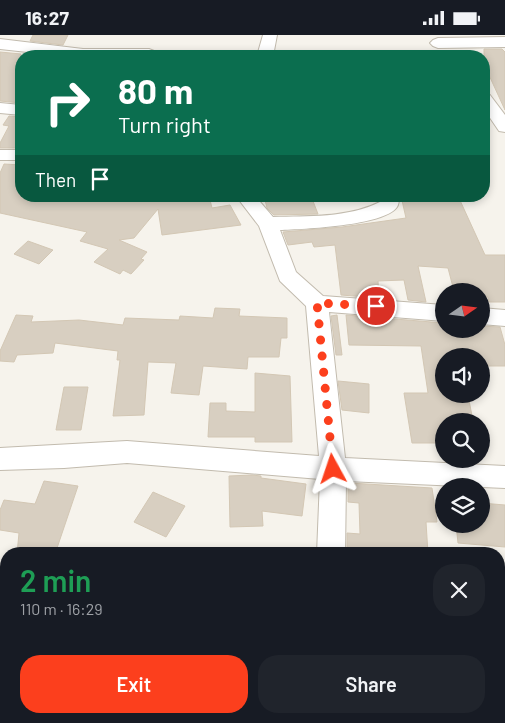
<!DOCTYPE html>
<meta charset="utf-8">
<style>
body{margin:0;font-family:Barlow,sans-serif;background:#20242c;color:#f1f3f6;height:100vh;display:flex;flex-direction:column;font-size:19px;white-space:nowrap}
*{box-sizing:border-box;margin:0}
p{font-size:16px;color:#9ea1a6}
.icon{flex:none;width:28px;height:28px;fill:none;stroke:currentColor;stroke-width:2;stroke-linecap:round;stroke-linejoin:round}
.map{position:relative;flex:1;overflow:hidden}
.details{position:absolute;left:0px;top:512px;width:505px;height:176px;display:flex;flex-direction:column;background:#171b24;border-radius:20px 20px 0 0;box-shadow:0 2px 8px #0003}
.details>*{flex:none}
.banner{position:absolute;left:15px;top:15px;width:475px;height:152px;border-radius:20px;box-shadow:0 2px 8px #0003;background:#0b6e4f;color:#fff;overflow:hidden}
.needle{width:32px;rotate:76deg}
.controls{position:absolute;left:435px;top:248px;display:grid;gap:10px}
.controls a{display:grid;place-items:center;width:55px;height:55px;border-radius:50%;background:#171b24;box-shadow:0 2px 8px #0003;font-size:25px}
.pin{position:absolute;display:grid;place-items:center;width:42px;height:42px;color:#fff;margin:-21px;border:2px solid #fff;border-radius:50%;box-shadow:0 1px 5px #0007}
.me{position:absolute;width:55px;margin:-28px;rotate:355deg;stroke-linejoin:round;filter:drop-shadow(0 0 4px #0008)}
.turn{display:flex;align-items:center;gap:18px;height:105px;padding:0 20px;font-size:22px}
.turn .icon{width:65px;height:65px;stroke-width:2.5}
.turn b{display:block;font-size:35px;line-height:42px}
.then{display:flex;align-items:center;height:48px;padding:0 20px;background:#0003;gap:10px;font-size:19px}
.round{display:grid;place-items:center;flex:none;width:52px;height:52px;border-radius:20px;background:#20242c}
.headline{display:flex;align-items:center;justify-content:space-between;height:85px;padding:0 20px}
h1{font-size:30px;font-weight:600;line-height:38px;color:#1e9e55}
.primary-button{display:flex;gap:10px;margin-top:auto;padding:10px 20px}
.primary-button a{flex:1;height:58px;border-radius:20px;background:#fc3f1d;color:#fff;font-size:20px;font-weight:600;line-height:58px;text-align:center}
.primary-button a+a{background:#20242c;color:#f1f3f6}
.status{display:flex;justify-content:space-between;align-items:center;height:35px;padding:0 25px;background:#171b24;direction:ltr}
.status svg{height:14px;fill:currentColor}
.map>svg:first-child{display:block}
.building{fill:#d8cfc1;stroke:#d3c7b4}
.lines{fill:none;stroke-linecap:round;stroke-linejoin:round}
.minor-casing{stroke:#c2bbae;stroke-width:2}
.minor{fill:#fff;fill-rule:evenodd}
.route{stroke:#fc3f1d;stroke-width:9;stroke-dasharray:0 16.2}
</style>
<div class="status"><b>16:27</b><svg viewBox="0 0 49 12"><path d="M0 12V9h3v3zM5 12V6h3v6zM10 12V3h3v9zM15 12V0h3v12zM26 1h20v11H26zM47 4h2v5h-2z"/></svg></div>
<div class="map">
<svg width="505" height="688" viewBox="0 0 505 688">
<rect width="100%" height="100%" fill="#f6f3ec"/>
<path class="building" d="M33,0H68L63,10L30,6Z
M484,14H502L505,17V75L488,38H484Z
M0,17L21,19V68L0,66Z
M9,81L21,82V113H0V108L9,91L3,90Z
M4,129L21,130V161H209L212,173L230,170L241,190L162,200L158,174L134,203L119,205L147,217L141,224L144,225L131,239L123,235L120,239L94,227L108,214L80,206L87,197L0,178V138Z
M264,161H311L318,179L274,180L267,173Z
M401,161H458L485,220H505V267H489L488,262H481V256H454L448,233L418,231L426,267L408,265L404,245L378,246L379,263L341,260L335,210L314,212L312,207L288,210L283,197L342,192L406,183Z
M28,206L53,215L39,229L14,219Z
M215,273L240,274L239,281L287,283V303H281L279,322H248L247,334L203,331L199,360L171,358L176,328L148,327L144,380L113,381L120,325H117L118,316L55,308L53,318L17,320L14,327L0,326V316L16,280L33,281L31,287L79,285L123,290L125,283L179,285L180,281L213,283Z
M337,280L342,320H336L331,281Z
M346,280L444,288V294H481V291L500,292L505,310V331H483L481,321H444V360H468L473,386H444V408H412L404,358H428L421,311L349,310Z
M255,338L290,341L292,407H255V402H208L210,368H226V376L255,377Z
M338,346L369,349V378L342,375Z
M64,352H88L81,395H56Z
M252,440L261,441V443L306,449L302,481L262,476L263,491L230,492L229,441Z
M44,446L78,451L55,519H17L19,498L0,495V475L4,465L35,469Z
M350,448L432,453L437,487H426L428,519H347V498L360,499L359,468L348,467V453H350Z
M153,457L185,471L166,502L134,487Z
M481,468L505,470V512L458,508L456,489H481Z"/>
<g class="lines">
<defs>
<path id="minor" d="M263,0H277L273,21H257Z
M505,2V12L438,13L433,11L430,8L433,5L438,3Z
M0,4L83,14H149L154,16L157,19L155,21H64L0,14Z
M484,58L490,60L505,80V97L499,96L484,74Z
M0,68L21,70V80L0,78Z
M0,115H21V125H0Z
M236,161H255L273,182C308,181 348,183 380,167V161H399C399,165 399,169 397,172C384,191 303,194 280,195L296,237L323,261L444,270V286L329,277L345,423L505,431V453L346,446L345,519H317L320,444L127,428L64,433L0,435V413L127,406L319,421L306,271L280,246L259,191Z
M481,273L505,275V291L481,289Z
M313,682H345V688H313Z"/>
</defs>
<use href="#minor" class="minor-casing"/>
<use href="#minor" class="minor"/>
</g>
<g class="lines">
<path class="route" d="M333,434L317,268L376,271"/>
</g>
</svg>
<div class="controls">
<a><svg class="needle" viewBox="-14 -14 28 28"><path d="M0-13l5 13h-10z" fill="#e53935"/><path d="M0 13l5-13h-10z" fill="#9ea1a6"/></svg></a>
<a><svg class="icon" aria-label="sound" viewBox="0 0 24 24"><path d="M4 9h4l5-4v14l-5-4H4zM17 9q2 3 0 6"/></svg></a>
<a><svg class="icon" aria-label="search" viewBox="0 0 24 24"><circle cx="10" cy="10" r="6"/><path d="M15 15l6 6"/></svg></a>
<a><svg class="icon" aria-label="layers" viewBox="0 0 24 24"><path d="M12 4l9 5-9 5-9-5zM3 14l9 5 9-5"/></svg></a>
</div>
<div class="pin" style="left:376px;top:271px;background:#d93025"><svg class="icon" aria-label="arrive" viewBox="0 0 24 24"><path d="M6 21V4h12l-3 4 3 4H6"/></svg></div>
<svg class="me" style="left:333px;top:434px" viewBox="-20 -20 40 40"><path d="M0-17L14 15 0 8-14 15z" fill="#fc3f1d" stroke="#fff" stroke-width="4"/></svg>
<div class="banner">
<div class="turn"><svg class="icon" aria-label="right" viewBox="0 0 24 24"><path d="M7 20v-9h11M14 6l5 5-5 5"/></svg><div><b>80 m</b>Turn right</div></div>
<div class="then">Then<svg class="icon" aria-label="arrive" viewBox="0 0 24 24"><path d="M6 21V4h12l-3 4 3 4H6"/></svg></div>
</div>
<section class="details">
<div class="headline"><div><h1>2 min</h1><p>110 m · 16:29</p></div><a class="round"><svg class="icon" aria-label="close" viewBox="0 0 24 24"><path d="M6 6l12 12M18 6L6 18"/></svg></a></div>
<div class="primary-button"><a>Exit</a><a>Share</a></div>
</section>
</div>
